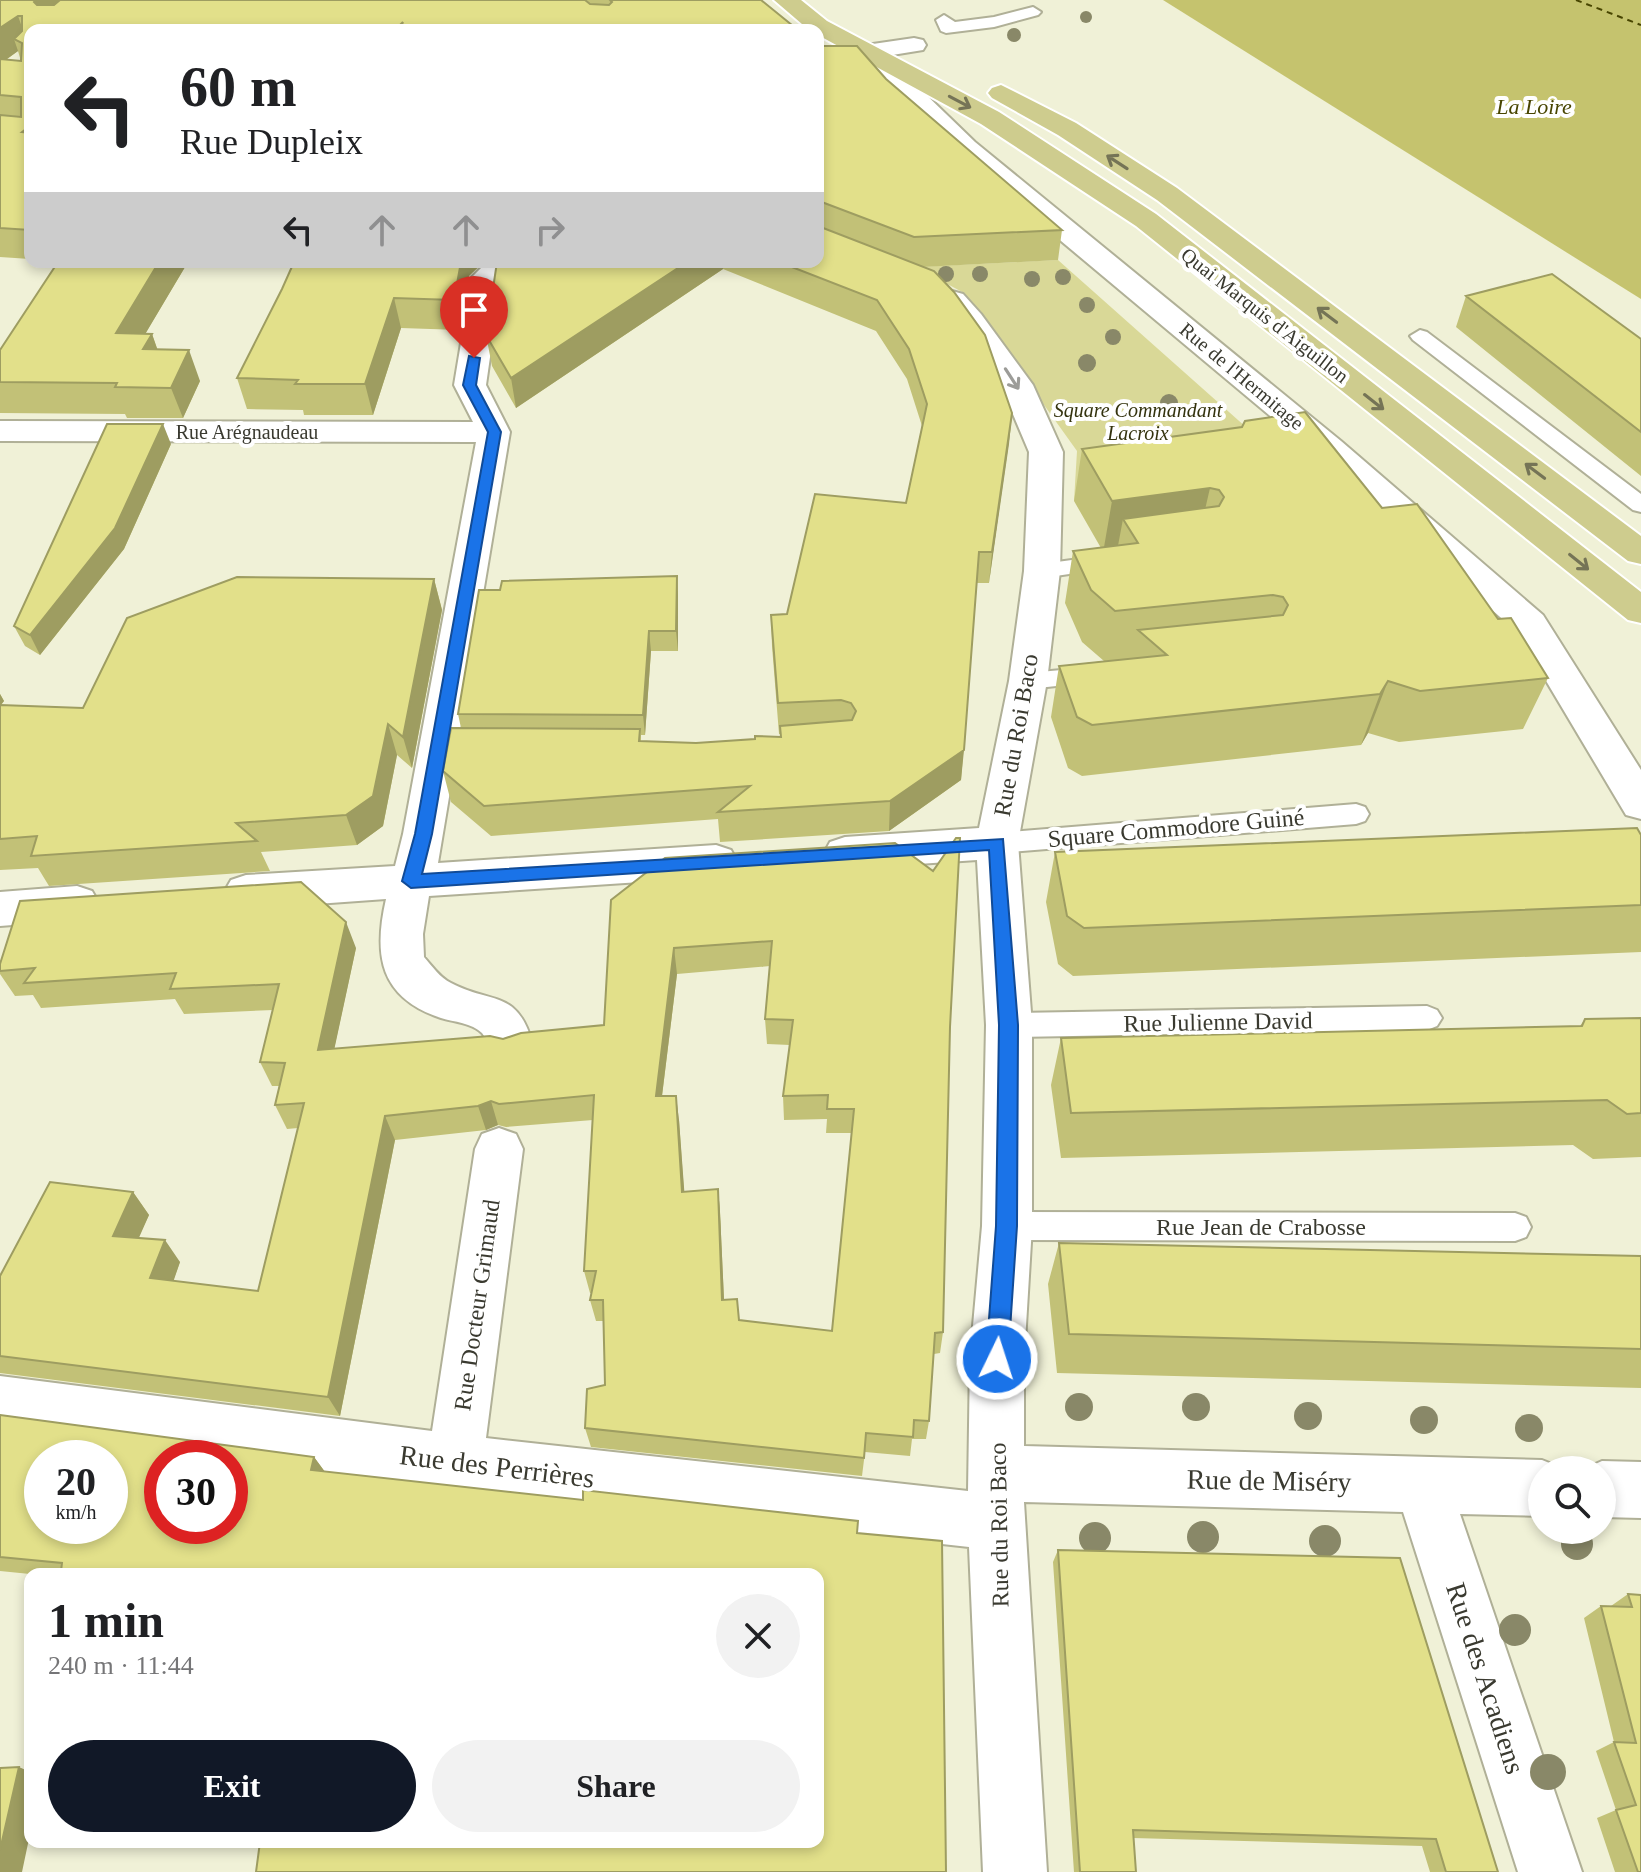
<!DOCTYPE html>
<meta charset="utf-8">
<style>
body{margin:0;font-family:Georgia,serif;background:#f2f2f2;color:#202124;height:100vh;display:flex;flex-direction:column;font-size:30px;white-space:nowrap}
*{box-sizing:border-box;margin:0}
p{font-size:26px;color:#757577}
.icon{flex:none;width:44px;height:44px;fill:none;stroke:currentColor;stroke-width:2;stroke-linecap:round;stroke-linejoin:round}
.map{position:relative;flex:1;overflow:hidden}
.sheet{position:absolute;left:24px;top:1568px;width:800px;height:280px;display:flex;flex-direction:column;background:#fff;border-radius:16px;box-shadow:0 4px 12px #0003}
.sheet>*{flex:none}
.guide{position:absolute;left:24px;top:24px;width:800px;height:244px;border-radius:16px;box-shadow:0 4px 12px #0003;background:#fff;color:#202124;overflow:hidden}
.controls{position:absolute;left:1528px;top:1456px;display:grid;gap:16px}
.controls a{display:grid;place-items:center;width:88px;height:88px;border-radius:50%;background:#fff;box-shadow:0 4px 12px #0003;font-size:40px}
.speed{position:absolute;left:24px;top:1440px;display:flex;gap:16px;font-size:40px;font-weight:700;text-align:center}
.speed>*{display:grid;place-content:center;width:104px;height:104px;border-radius:50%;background:#fff;box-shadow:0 4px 12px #0003;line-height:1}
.speed small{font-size:20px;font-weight:400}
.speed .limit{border:12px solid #d22;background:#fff;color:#111}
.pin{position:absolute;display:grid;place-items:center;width:68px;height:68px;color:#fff;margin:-82px -34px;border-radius:50% 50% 50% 0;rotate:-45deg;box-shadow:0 0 8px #0007}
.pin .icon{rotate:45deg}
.me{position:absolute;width:88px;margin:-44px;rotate:4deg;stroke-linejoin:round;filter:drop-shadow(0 0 6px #0008)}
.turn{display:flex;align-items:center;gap:28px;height:168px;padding:0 24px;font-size:36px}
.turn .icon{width:104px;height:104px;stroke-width:2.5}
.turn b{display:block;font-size:56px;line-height:68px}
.lanes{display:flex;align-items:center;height:76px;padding:0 24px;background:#0003;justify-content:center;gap:40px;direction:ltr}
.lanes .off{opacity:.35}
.round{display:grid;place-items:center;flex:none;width:84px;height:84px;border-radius:42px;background:#f2f2f2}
.head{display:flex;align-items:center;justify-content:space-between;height:136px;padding:0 24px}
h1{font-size:48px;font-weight:800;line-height:60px}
.cta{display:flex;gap:16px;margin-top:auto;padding:16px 24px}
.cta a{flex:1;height:92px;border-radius:48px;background:#111827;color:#fff;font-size:32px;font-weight:800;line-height:92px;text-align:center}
.cta a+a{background:#f2f2f2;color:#202124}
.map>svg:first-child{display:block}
.green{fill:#d9d897}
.water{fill:#c5c36e}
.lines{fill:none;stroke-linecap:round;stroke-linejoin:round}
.ferry{stroke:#484500;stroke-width:2;stroke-dasharray:6 5;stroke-linecap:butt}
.lane-casing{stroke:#b0b097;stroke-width:4}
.street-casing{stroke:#b0b097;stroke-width:4}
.primary-casing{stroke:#fff;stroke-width:4}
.lane{fill:#fff;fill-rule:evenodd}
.street{fill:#fff;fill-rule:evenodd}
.primary{fill:#cecc8e;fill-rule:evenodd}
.tree{fill:#898868}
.wall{fill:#c2c177;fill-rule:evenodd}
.shaded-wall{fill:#9e9d61}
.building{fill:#e2e08a;stroke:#9e9d61;stroke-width:2;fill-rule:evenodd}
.oneway{stroke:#757456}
.oneway2{stroke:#9c9c98}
.route{fill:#1a73e8;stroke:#114b97;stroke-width:2}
.labels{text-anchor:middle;stroke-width:8;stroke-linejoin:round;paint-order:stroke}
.far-street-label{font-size:20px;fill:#3a3a30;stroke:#fff}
.far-park-label{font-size:20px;font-style:italic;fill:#34330e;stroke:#fff}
.far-water-label{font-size:22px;font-style:italic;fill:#484500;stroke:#fff}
.street-label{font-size:24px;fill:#3a3a30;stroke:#fff}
.near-street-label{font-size:28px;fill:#3a3a30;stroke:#fff}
</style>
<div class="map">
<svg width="1641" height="1872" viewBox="0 0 1641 1872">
<rect width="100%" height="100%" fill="#f0f1d7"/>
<path class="green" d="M1058,260L1274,452L1074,501L1077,451L964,293L916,267Z"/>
<path class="water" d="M1163,0H1641V299Z"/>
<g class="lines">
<path class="ferry" d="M1576,0L1641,25"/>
<defs>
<path id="lane" d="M1033,7L1041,12L1038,15L994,27L946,33L941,31L936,20L944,15L955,22L994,17Z
M1420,330L1427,332L1641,494V512L1633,510L1413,340L1410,336Z
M1109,555L1117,557L1120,562L1117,567L1042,578L1034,576L1031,571L1034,566L1042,564Z
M1095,667L1104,669L1107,675L1104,681L1028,689L1019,687L1016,681L1019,675L1028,673Z
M1356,804L1365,807L1369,814L1365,821L1356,824L997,853L988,850L984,843L988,836L997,833Z
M1427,1006L1437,1010L1442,1018L1437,1026L1427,1030L1009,1037L999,1034L994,1025L999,1016L1009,1013Z
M1007,1212L1515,1213L1526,1217L1531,1227L1526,1237L1515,1241L1007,1240L996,1236L991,1226L996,1216Z"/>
<path id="street" d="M914,38L923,40L926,45L923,50L886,56L975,142L1341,441L1543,615L1641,770V819L1626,815L1517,632L1317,455L957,154L861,60L818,66V52Z
M487,262H519L501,280L486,385L510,432L438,863L716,845L731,850L737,861L731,872L716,877L429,896L423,934L424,957C432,966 440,978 451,983C490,1004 517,989 532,1042L525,1056L509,1061L493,1056C489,1049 487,1039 482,1033C472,1023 454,1022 441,1018C380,998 373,956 386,899L246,909L231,904L224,892L231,880L246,875L395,866L403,834L476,442L0,441V421L473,422L454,385L472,277Z
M952,291L963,294L981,314L1033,385L1063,452L1060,571L1047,681L1018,843L1032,1025V1226L1024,1359V1446L1542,1460L1562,1468L1542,1470V1516L1460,1514L1582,1872H1518L1403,1512L1024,1502L1047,1872H983L969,1547L455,1490L0,1428V1376L432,1431L475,1149L482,1134L499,1128L516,1134L523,1149L486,1438L968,1491L970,1359L982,1226L986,1025L977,860L845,869L830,864L824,853L830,842L845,837L979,828L1009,681L1024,571L1029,452L1001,386L937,300L941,294Z
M77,886L92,891L99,903L92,915L77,920L0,926V892Z
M1602,1461L1641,1462V1518L1602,1517V1470H1582Z"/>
<path id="primary" d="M774,0H801L827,21L999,112L1156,214L1641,592V623L1628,620L1136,226L981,124L818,35V30H809Z
M1001,85L1076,123L1177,188L1641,536V564L1628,561L1157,200L1058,135L992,98L988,93L992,88Z"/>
</defs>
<use href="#lane" class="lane-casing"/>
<use href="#street" class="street-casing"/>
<use href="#primary" class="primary-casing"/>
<use href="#lane" class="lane"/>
<use href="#street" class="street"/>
<use href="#primary" class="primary"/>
</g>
<g class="tree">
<circle cx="1086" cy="17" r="6"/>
<circle cx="1014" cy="35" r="7"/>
<circle cx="946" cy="274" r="8"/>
<circle cx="980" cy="274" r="8"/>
<circle cx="1063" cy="277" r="8"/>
<circle cx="1032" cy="279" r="8"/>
<circle cx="1087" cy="305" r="8"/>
<circle cx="1113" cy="337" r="8"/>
<circle cx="1087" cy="363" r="9"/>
<circle cx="1169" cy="403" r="9"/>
<circle cx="1079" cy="1407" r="14"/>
<circle cx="1196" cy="1407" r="14"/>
<circle cx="1308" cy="1416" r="14"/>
<circle cx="1424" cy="1420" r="14"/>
<circle cx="1529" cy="1428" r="14"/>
<circle cx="1203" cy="1537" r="16"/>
<circle cx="1095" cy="1538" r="16"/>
<circle cx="1325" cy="1541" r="16"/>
<circle cx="1577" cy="1544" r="16"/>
<circle cx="1515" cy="1630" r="16"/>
<circle cx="1548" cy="1772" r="18"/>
</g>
<path class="wall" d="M0,0H761L798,30H30V259L0,257ZM18,51L21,61L7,59Z
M818,46L886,79L1062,230L1058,260L922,267L1012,413L989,583H977L961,780L889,831L720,842L718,819L491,836L451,802L443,771L461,728L458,714L500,590L677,576L678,596V651H651L645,735H641V741L696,743L780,737V734H779L772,646L771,615L787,614L906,503L922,426L907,379L876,331L723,269L516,408L492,366L486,335L497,262H818Z
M188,262L145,334H152L157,349L200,381L183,418H127L125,414L0,413V350Z
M469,276L460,330L401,328L373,415H304L303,410L247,409L237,378L282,289Z
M1466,296L1641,339V476L1456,327Z
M171,444L124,549L40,655L25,646L14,626Z
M1082,449L1382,508L1498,619L1548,678L1523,729L1399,742L1368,733L1361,745L1082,776L1068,768L1051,717L1059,666L1104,661L1082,642L1065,603L1073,551L1101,548L1074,501Z
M434,579L442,610L412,768L397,755L383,826L357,845L261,852L270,871L49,886L38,868L0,870V694L4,701L1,705L83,708Z
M1641,835V952L1073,976L1058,964L1046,902L1055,852Z
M665,858L950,1027L943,1332L940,1353L934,1354L929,1421L926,1439H912L910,1456L865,1452L862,1476L591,1447L585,1428L605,1385L604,1321H596L590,1300L592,1293H590L584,1271L593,1120L506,1127L498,1125L486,1130L395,1140L340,1416L0,1373V1276L133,1192L149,1215L138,1238L180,1262L173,1281L258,1291L298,1128L287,1129L275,1105L279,1086H272L260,1062L273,1010L184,1014L175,999L41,1008L33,995L15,996L0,974V964L356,948L334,1049L503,1039L604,1025ZM770,966L765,1019L767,1044L790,1045L783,1096L784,1120L827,1119L826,1133H852L832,1331L739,1320L724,1300L720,1212L718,1189L684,1192L679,1120L662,1096L677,974Z
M1641,1018V1157L1593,1159L1573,1145L1061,1158L1051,1085L1061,1038L1580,1026L1585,1019Z
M1059,1243L1641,1256V1388L1057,1373L1048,1284Z
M0,1415L314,1457L325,1472L583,1500V1490L858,1521V1533L942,1541L946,1872H256L260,1842H818V1574H30L0,1571ZM42,1458H110V1526H42ZM162,1458H230V1526H162Z
M1058,1550L1498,1872H1430L1422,1846L1133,1838L1136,1872H1074L1053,1562Z
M1628,1594L1641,1595V1872H1615L1597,1818L1616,1810L1596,1751L1614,1742L1584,1618L1601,1606H1611Z"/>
<path class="shaded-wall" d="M36,0H77L44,30L34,2Z
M18,16L28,44L14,39L18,51L0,64V28Z
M819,201V231L818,232V202Z
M159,262H188L128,363L116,333Z
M461,262H484L469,276L460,330L454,300Z
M687,262H723V269L516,408L511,378Z
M394,298L401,328L373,415L365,384Z
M152,334L163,365L143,349Z
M189,350L200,381L183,418L171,388Z
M1012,413L1009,444L989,583L992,552Z
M163,424L171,444L124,549L40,655L30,635Z
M1210,488L1198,540L1123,519L1117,551L1103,553L1112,501Z
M677,576L678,596V651L676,631Z
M434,579L442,610L412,768L403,737Z
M649,631L651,651L645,735L643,715Z
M1388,681L1368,733L1361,745L1380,694Z
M0,694L4,701L0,706Z
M388,724L397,755L383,826L357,845L346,815Z
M964,750L961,780L889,831L890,801Z
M346,922L356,948L329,1074L318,1050Z
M674,948L677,974L659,1120L656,1096Z
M676,1096L679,1120L686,1214L682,1192Z
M491,1101L498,1125L486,1130L478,1106Z
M385,1116L395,1140L340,1416L328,1397Z
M718,1189L720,1212L725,1321L722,1300Z
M133,1192L149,1215L130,1258L113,1236Z
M165,1240L180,1262L167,1300L150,1278Z
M314,1457L328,1476L311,1470Z
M19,1767L30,1772V1834L22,1872H0V1850Z"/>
<path class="building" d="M0,0H36L34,2L37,5H54L60,0H585L590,4L609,5L612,2L610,0H761L798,30H417L419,28L400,29L403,22L396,29L359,30H30V126L22,132L30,133V230L0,228V115L21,117V97L0,95V59L21,61L22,43L14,39L22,31V16H18L0,28Z
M818,46H857L886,79L1062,230L914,237L819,201L818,202Z
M818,226L934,271L954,292L985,335L1012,413L992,552H979L964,750L890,801L718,812L750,786L484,806L443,771L451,728L640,729L639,741L696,743L755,739V736L781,737L780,726L852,720L856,711L851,703L841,700L778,703L771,615L787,614L815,494L906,503L927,404L909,349L877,300L779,262H818Z
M58,262H159L116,333L152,334L143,349L189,350L171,388L115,387L117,383L0,382V350Z
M294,262H461L454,300L394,298L365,384H295L298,380L237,378L282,289Z
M497,262H687L511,378L486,335Z
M1552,274L1641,339V432L1466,296Z
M1305,412L1382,508L1417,504L1498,619L1511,618L1548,678L1420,691L1388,681L1380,694L1092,725L1077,717L1059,666L1167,655L1138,630L1283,615L1288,605L1283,597L1273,595L1115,611L1091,590L1073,551L1138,543L1123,519L1219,506L1224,497L1219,490L1210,488L1112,501L1082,449L1242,427L1245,421Z
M107,424H163L115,528L30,635L14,626Z
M677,576L676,631H649L643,715L458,714L479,590H500L502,581Z
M237,577L434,579L403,737L388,724L373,796L346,815L236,823L257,841L31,856L37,836L0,839V705L83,708L127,618Z
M1637,828L1641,835V905L1084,928L1067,916L1055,852Z
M956,838H960L950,1027L943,1332L935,1333L929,1421L914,1420L913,1437L866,1433L864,1458L585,1428L587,1389L605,1385L603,1300H590L596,1271H584L594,1095L499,1104L491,1101L478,1106L385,1116L328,1397L0,1356V1276L50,1182L133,1192L113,1236L165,1240L150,1278L258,1291L304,1103L275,1105L285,1063L260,1062L279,984L170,989L176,973L24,983L35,968L0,971V964L20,901L301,882L346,922L318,1050L490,1036L503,1039L521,1033L604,1025L611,900L665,858L895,843L933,871ZM772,941L765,1019L793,1020L783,1096L828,1095L827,1109H854L832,1331L739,1320L737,1299L722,1300L718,1189L682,1192L676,1096H656L674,948Z
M1641,1018V1113L1627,1114L1607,1100L1071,1113L1061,1038L1582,1026L1585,1019Z
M1059,1243L1641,1256V1349L1069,1334Z
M0,1415L314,1457L311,1470L583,1500V1490L858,1521L857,1533L942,1541L946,1872H256L260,1842H818V1574H87L61,1571L62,1563L0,1557ZM42,1458H110V1526H42ZM162,1458H230V1526H162Z
M1058,1550L1400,1558L1498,1872H1446L1436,1839L1133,1830L1136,1872H1080Z
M1628,1594L1641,1595V1872H1638L1616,1810L1636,1805L1614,1742L1636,1743L1601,1606L1632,1607Z
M19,1767L0,1850V1768Z"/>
<defs><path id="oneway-shaft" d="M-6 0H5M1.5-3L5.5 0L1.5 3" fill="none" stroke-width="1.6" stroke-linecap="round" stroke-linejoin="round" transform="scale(2)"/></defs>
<g class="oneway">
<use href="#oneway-shaft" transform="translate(960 102) rotate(28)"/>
<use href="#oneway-shaft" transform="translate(1117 162) rotate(-147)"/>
<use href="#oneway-shaft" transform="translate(1327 315) rotate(-143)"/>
<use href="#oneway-shaft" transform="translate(1374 402) rotate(38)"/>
<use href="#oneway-shaft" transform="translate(1535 471) rotate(-143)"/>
<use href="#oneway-shaft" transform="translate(1579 562) rotate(39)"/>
</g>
<use class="oneway2" href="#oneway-shaft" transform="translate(1012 379) rotate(57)"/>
<path class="route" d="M469,356L480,358L476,385L501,432L432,834L422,874L1003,839L1018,1025L1017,1226L1008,1359L1005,1367L997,1370L990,1367L986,1359L996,1226L999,1025L989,850L411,888L402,881L415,834L488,432L463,385Z"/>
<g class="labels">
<g class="far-street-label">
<text transform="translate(1265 315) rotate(38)" y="7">Quai Marquis d'Aiguillon</text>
<text transform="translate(1242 376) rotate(40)" y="7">Rue de l'Hermitage</text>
<text x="247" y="439">Rue Arégnaudeau</text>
</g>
<g class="far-park-label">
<text x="1138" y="417">Square Commandant<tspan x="1138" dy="23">Lacroix</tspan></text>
</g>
<g class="far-water-label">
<text x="1534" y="114">La Loire</text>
</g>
<g class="street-label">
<text transform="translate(1016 735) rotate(-80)" y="8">Rue du Roi Baco</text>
<text transform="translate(1176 828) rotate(-5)" y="8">Square Commodore Guiné</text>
<text transform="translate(1218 1022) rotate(-1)" y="8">Rue Julienne David</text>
<text x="1261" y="1235">Rue Jean de Crabosse</text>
<text transform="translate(477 1305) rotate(-82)" y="8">Rue Docteur Grimaud</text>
<text transform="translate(999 1525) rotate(-91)" y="8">Rue du Roi Baco</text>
</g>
<g class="near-street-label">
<text transform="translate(497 1466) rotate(7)" y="10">Rue des Perrières</text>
<text transform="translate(1269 1480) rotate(1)" y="10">Rue de Miséry</text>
<text transform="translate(1486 1678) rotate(72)" y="10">Rue des Acadiens</text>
</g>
</g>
</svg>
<div class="controls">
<a><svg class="icon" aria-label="search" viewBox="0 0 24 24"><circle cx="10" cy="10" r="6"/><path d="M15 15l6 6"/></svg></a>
</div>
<div class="speed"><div>20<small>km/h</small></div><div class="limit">30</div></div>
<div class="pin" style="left:474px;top:358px;background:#d93025"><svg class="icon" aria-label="arrive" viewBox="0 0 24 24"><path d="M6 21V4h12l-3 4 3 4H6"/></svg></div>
<svg class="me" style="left:997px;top:1359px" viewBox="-20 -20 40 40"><circle r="17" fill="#1a73e8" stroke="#fff" stroke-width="3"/><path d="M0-11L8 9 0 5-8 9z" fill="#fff"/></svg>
<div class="guide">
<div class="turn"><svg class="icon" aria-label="left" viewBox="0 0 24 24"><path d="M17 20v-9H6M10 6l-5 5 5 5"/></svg><div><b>60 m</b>Rue Dupleix</div></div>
<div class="lanes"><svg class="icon" aria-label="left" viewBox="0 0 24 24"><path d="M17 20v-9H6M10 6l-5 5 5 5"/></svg><svg class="icon off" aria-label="ahead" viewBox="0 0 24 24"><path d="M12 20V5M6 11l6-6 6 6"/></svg><svg class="icon off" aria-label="ahead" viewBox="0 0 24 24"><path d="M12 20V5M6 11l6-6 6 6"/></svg><svg class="icon off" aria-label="right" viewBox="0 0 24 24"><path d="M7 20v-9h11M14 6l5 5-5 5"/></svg></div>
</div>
<section class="sheet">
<div class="head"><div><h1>1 min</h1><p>240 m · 11:44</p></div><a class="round"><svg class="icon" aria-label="close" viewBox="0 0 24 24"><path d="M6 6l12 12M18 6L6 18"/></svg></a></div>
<div class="cta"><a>Exit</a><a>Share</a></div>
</section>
</div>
